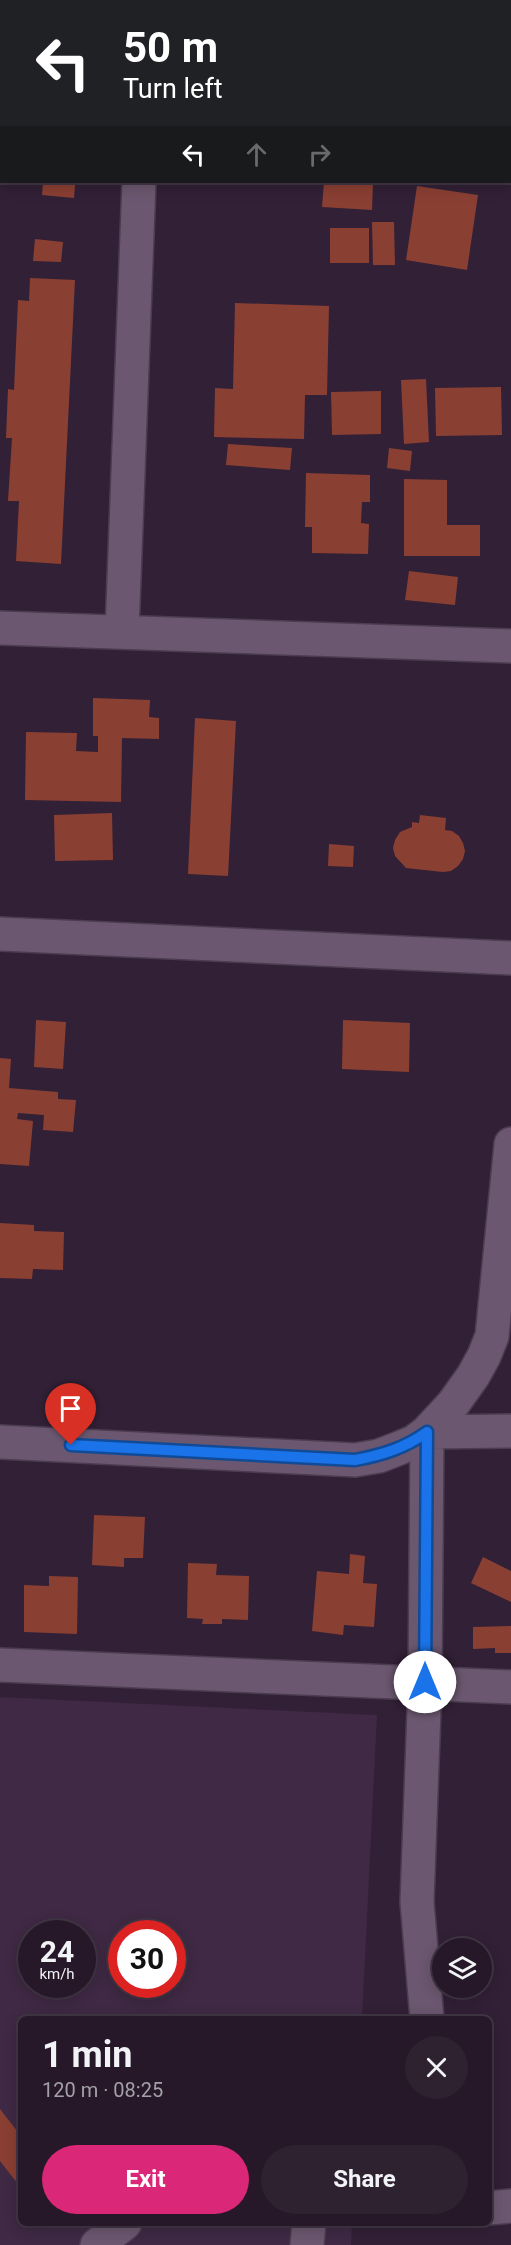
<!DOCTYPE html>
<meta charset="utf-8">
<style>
body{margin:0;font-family:Roboto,sans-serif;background:#2e2130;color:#f1f3f6;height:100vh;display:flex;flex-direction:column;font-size:22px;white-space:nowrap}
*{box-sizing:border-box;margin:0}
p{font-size:20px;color:#a4a0a8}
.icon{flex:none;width:33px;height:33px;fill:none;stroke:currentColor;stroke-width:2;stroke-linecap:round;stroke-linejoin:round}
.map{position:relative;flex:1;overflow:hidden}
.sheet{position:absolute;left:18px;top:2016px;width:474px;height:210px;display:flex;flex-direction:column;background:#261828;border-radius:9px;box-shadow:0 3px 15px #0003,0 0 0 2px #423745}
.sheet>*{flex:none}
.hud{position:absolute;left:0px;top:0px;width:512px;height:183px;box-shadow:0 3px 15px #0003,0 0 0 2px #423745;background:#202124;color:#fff;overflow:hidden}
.buttons{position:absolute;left:432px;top:1938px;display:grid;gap:12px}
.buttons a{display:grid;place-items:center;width:60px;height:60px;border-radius:50%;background:#261828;box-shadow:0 3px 15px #0003,0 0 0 2px #423745;font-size:30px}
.speed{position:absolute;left:18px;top:1920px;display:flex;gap:12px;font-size:30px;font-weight:700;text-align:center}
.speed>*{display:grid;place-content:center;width:78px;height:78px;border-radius:50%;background:#261828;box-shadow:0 3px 15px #0003,0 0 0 2px #423745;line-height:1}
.speed small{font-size:15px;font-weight:400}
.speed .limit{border:9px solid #d22;background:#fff;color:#111}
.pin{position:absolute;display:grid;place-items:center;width:51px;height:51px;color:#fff;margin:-62px -26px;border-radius:50% 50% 50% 0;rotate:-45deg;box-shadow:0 0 6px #0007}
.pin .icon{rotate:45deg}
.me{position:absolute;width:66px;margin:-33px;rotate:0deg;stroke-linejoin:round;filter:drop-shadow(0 0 4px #0008)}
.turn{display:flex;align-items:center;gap:21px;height:126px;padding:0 24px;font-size:27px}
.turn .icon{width:78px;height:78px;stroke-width:2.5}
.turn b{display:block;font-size:42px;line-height:51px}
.lanes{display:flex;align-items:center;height:57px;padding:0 24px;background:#0003;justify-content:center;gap:30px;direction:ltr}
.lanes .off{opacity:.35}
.round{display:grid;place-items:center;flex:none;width:63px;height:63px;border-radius:32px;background:#2e2130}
.head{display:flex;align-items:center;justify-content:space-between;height:102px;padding:0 24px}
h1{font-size:36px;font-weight:700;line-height:45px}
.primary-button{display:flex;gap:12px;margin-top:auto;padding:12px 24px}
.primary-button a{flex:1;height:69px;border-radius:36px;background:#db2777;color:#fff;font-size:24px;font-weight:700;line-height:69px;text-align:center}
.primary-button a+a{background:#2e2130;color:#f1f3f6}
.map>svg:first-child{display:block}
.built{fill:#3f2944;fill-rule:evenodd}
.building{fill:#8a3f33}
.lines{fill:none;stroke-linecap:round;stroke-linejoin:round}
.minor-casing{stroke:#4b3c4f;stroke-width:36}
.minor{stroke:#6b576f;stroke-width:33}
.route-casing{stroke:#114b97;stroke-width:15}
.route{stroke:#1a73e8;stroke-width:10}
</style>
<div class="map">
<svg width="511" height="2245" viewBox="0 0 511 2245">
<rect width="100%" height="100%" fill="#322036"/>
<path class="built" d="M0,1697L377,1715L362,2019H21V2223H352L351,2245H0ZM32,1934H82V1984H32ZM122,1934H172V1984H122Z"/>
<path class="building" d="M43,182H80L79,185H75L74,198L42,195Z
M324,182H373L372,210L322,207Z
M417,186L478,195L467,270L406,260Z
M372,222H394L395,265H373Z
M330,228H369V263H330Z
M35,239L63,242L61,262L33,261Z
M30,278L75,280L61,564L16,561L19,501H8L12,438H6L8,389L14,390L18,300L29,301Z
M235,303L329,306L327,395H305L304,439L214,437L215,388L233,389Z
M426,379L429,442L404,444L401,380Z
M501,387L502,435L436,436L435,388Z
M381,391V434L332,435L331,392Z
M228,444L292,448L290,470L226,465Z
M389,448L412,451L410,471L387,468Z
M306,473L370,475V502H362L361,523L369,524L368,554L312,553V527H305Z
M404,479L447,480V525H480V556H404Z
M409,571L458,577L455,605L405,600Z
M93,698L150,700L149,717L159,718V739L122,738L121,802L25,800L26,732L77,733L76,751L98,752V736H93Z
M195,718L236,721L228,876L188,874Z
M112,813L113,860L55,861L54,815Z
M420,815L446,818L445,830L452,831L459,836L463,843L465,851L463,859L458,866L451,871L443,872L406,868L395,856L393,848L395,840L400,832L412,827V822L419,823Z
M329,844L354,846L353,867L328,866Z
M36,1020L66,1022L63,1069L34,1067Z
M343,1020L410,1023L409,1072L342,1069Z
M0,1058L11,1059L9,1088L58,1092V1099L76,1100L73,1132L43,1130L44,1115L18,1113L17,1119L33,1121L29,1166L0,1164Z
M0,1223L34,1225V1231L64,1232L63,1270L33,1269L32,1279L0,1278Z
M94,1515L145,1517L143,1558H124V1567L92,1565Z
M350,1554L365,1556L363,1583L377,1584L374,1627L344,1625L343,1635L312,1631L317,1571L349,1574Z
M483,1557L511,1571V1602L471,1583Z
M188,1563L217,1564L216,1575L249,1576L248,1620L222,1619V1624H202L203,1619L187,1618Z
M49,1576L78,1577L77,1634L24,1632V1585L49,1586Z
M511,1626V1653H495V1648L473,1649V1627Z
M0,2109L21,2136V2188L0,2161Z"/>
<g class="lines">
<defs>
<path id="minor" d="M147,2V0
M0,628L511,646
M122,632L139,182
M0,934L511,958
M0,1442L355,1460L379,1456L397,1449L414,1442L427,1432L453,1404L473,1376L484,1356L492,1336L511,1144
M0,1665L511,1687
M427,2019L417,1902L425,1682L427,1432L511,1431
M489,2208L511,2206
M97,2245L125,2223
M307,2245L309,2223"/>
</defs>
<use href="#minor" class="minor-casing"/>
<use href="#minor" class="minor"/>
</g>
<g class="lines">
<defs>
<path id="route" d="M71,1445L355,1460C382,1455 405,1448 427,1432L425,1682"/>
</defs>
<use href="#route" class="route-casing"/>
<use href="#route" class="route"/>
</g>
</svg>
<div class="buttons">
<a><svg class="icon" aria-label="layers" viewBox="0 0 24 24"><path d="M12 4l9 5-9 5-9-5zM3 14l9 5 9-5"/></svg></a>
</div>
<div class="speed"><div>24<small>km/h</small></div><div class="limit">30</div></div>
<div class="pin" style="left:71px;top:1445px;background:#d93025"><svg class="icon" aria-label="arrive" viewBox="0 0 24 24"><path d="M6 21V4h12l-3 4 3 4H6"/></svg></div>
<svg class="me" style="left:425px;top:1682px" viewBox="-20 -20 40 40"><circle r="19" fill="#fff"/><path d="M0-13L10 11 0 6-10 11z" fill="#1a73e8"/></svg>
<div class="hud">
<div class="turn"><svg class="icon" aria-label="left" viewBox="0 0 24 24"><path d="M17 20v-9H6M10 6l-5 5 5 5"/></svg><div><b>50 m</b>Turn left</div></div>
<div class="lanes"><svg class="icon" aria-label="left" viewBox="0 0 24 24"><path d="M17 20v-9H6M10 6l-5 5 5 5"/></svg><svg class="icon off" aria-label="ahead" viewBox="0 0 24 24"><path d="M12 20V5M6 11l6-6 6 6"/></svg><svg class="icon off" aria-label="right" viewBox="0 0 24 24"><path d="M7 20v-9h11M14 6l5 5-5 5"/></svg></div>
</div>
<section class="sheet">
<div class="head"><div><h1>1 min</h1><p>120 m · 08:25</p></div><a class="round"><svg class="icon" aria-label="close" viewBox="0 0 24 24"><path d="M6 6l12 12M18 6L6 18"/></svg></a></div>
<div class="primary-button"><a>Exit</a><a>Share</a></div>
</section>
</div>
